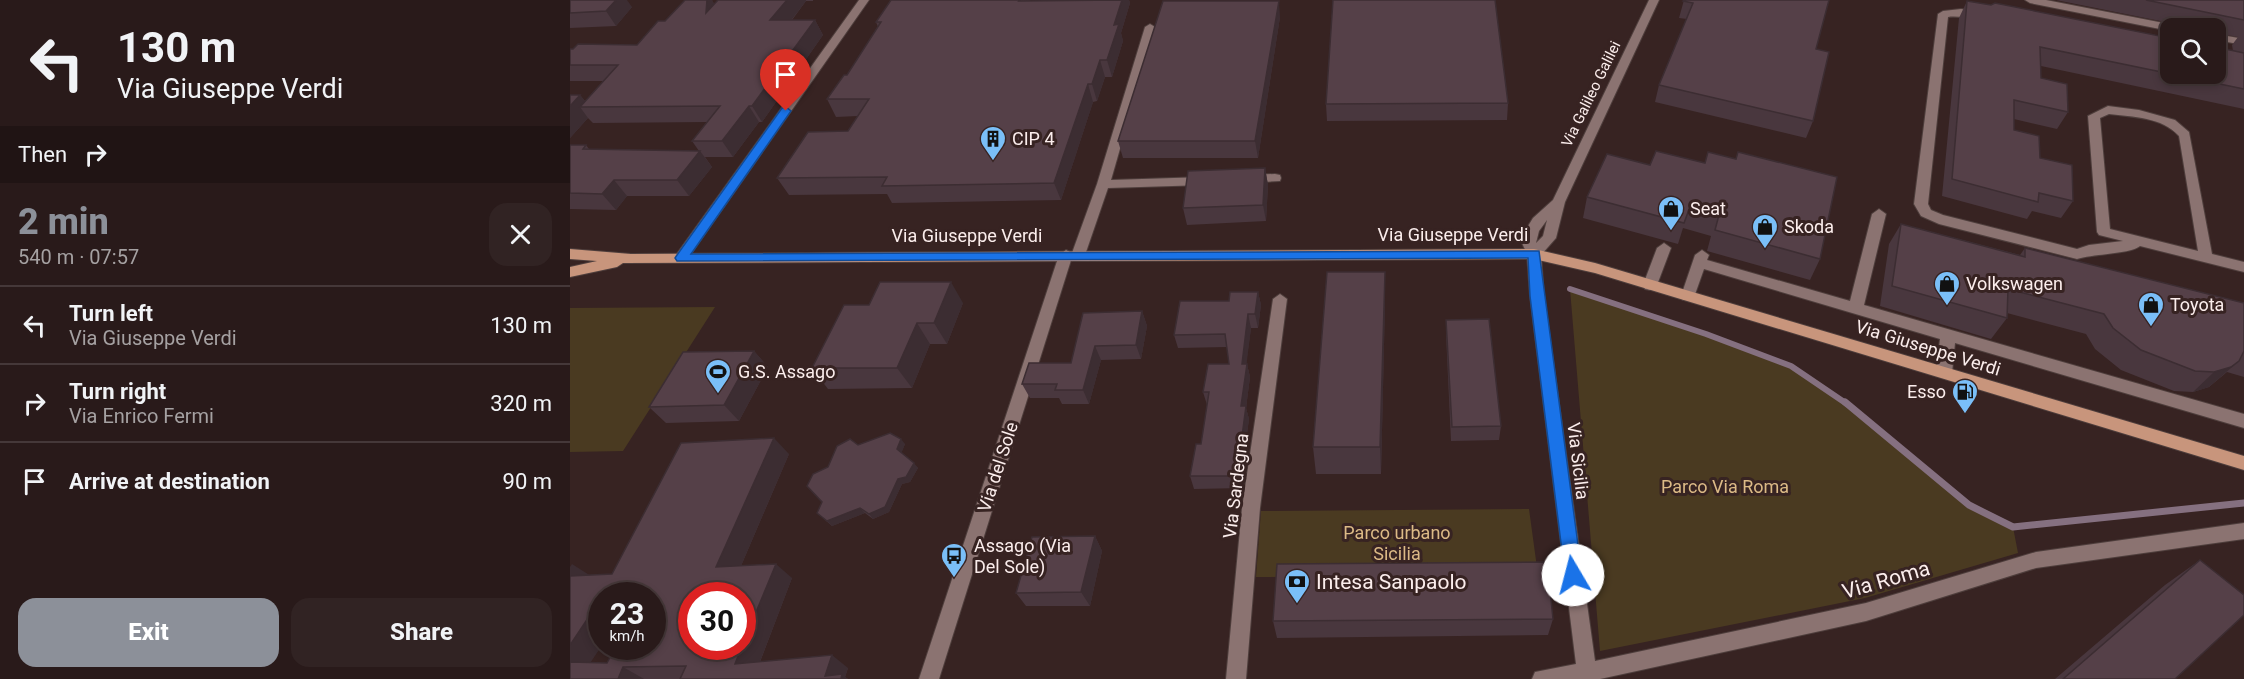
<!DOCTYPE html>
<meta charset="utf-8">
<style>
body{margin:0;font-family:Roboto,sans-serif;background:#312323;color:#f1f3f6;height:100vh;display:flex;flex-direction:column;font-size:22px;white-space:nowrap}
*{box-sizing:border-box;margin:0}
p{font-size:20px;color:#a5a1a2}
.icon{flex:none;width:33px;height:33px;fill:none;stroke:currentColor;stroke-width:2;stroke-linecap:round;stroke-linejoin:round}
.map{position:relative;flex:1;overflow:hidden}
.panel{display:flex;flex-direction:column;background:#291a1a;width:570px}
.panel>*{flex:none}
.hud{background:#291a1a;color:#f1f3f6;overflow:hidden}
.buttons{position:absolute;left:1590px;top:18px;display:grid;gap:12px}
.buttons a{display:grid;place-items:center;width:66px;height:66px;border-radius:12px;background:#291a1a;box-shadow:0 3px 9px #0003,0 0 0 2px #453839;font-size:30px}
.speed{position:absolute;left:18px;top:582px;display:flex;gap:12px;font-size:30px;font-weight:700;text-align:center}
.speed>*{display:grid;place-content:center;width:78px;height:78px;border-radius:50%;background:#291a1a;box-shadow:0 3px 9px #0003,0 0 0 2px #453839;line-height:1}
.speed small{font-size:15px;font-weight:400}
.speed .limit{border:9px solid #d22;background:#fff;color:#111}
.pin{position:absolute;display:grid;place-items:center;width:51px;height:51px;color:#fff;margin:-62px -26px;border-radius:50% 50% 50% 0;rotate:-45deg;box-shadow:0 0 6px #0007}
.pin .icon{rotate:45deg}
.me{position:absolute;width:66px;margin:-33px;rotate:352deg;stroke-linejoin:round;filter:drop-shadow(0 0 4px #0008)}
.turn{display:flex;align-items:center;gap:21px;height:126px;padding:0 18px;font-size:27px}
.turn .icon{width:78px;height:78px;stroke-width:2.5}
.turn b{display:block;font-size:42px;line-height:51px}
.then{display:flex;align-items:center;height:57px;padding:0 18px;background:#0003;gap:12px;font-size:22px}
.round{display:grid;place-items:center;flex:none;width:63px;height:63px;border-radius:18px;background:#312323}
.summary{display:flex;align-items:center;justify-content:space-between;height:102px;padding:0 18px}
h1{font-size:36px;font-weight:800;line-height:45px;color:#8c9099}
.primary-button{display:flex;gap:12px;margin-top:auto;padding:12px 18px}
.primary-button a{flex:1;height:69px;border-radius:18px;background:#8c9099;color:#fff;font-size:24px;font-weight:800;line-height:69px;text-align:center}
.primary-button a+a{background:#312323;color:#f1f3f6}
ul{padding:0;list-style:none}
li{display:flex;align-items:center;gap:18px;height:78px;padding:0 18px;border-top:2px solid #453839}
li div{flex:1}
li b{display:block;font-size:22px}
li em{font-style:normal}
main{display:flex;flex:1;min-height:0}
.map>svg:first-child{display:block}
.green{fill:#4a3a21}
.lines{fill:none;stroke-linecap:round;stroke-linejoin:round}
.stream-far1{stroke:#857080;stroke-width:6}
.stream{stroke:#857080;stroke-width:7}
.minor-casing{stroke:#4e3e3c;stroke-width:2}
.major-casing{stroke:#4e3e3c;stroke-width:2}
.minor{fill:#8b7371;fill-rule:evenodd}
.major{fill:#c8957c;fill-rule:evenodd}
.wall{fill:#49373e;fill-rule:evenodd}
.shaded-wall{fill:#3c2d32}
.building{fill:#554048;stroke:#3c2d32;stroke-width:1.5}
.route{fill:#1a73e8;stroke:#114b97;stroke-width:1.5}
.labels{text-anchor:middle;stroke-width:6;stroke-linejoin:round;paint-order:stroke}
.far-street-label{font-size:15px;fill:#fbedec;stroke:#372322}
.poi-label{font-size:18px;fill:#fbedec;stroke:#372322;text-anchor:start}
.street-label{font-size:18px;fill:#fbedec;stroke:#372322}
.park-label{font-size:18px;fill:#dcba86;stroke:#372322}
.near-street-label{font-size:21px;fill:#fbedec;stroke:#372322}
.near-poi-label{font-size:21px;fill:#fbedec;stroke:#372322;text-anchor:start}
</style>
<main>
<section class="panel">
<div class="hud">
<div class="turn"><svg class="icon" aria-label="left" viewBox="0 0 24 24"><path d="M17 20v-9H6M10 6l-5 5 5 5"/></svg><div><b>130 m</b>Via Giuseppe Verdi</div></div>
<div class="then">Then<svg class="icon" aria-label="right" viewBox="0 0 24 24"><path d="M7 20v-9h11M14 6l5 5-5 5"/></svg></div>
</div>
<div class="summary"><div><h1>2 min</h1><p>540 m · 07:57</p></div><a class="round"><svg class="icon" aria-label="close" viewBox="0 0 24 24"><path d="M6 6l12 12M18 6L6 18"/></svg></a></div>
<ul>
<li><svg class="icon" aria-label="left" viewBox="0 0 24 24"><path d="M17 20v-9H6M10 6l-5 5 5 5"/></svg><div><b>Turn left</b><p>Via Giuseppe Verdi</p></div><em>130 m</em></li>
<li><svg class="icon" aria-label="right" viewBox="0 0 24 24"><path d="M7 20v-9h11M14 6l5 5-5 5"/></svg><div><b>Turn right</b><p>Via Enrico Fermi</p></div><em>320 m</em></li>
<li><svg class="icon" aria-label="arrive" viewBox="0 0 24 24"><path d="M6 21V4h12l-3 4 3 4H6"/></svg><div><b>Arrive at destination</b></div><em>90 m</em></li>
</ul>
<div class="primary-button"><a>Exit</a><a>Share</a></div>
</section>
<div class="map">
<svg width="1674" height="679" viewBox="0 0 1674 679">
<rect width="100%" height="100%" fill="#372322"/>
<path class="green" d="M1000,289L1136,334L1221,366L1289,412L1399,505L1443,527L1448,553L1295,598L1030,651Z
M145,307L53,451L0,452V308Z
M959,509L968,575L686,577L691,511Z"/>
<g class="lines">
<path class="stream-far1" d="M1000,289L1136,334L1221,366L1277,404"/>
<path class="stream" d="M1275,402L1399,505L1443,527L1674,503"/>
<defs>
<path id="minor" d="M289,0H299L116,261H106L104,258L106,255Z
M1079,0H1089L995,202L986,238L971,255L974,296L1025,661L1296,603L1466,552L1674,523V539L1466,568L1296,621L1030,679H962L965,672L1006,664L960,296L957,254L952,243L955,231L963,218L983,200ZM977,220L973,236L966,243L969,231Z
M1455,0H1476L1604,25L1609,28H1600V31L1460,3Z
M1391,9L1412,12L1417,15C1409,21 1389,15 1378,17L1358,204L1361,210L1373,215L1507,249L1519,245L1553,241L1529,235L1527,232L1518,116L1538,106L1569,110L1605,120L1619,132L1642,254L1674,262V272L1570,246C1561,254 1522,254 1507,259L1369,224L1351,216L1344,204L1368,14L1373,11ZM1539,114C1563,117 1592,117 1609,136L1628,251L1540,229L1530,118Z
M580,24L585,27L541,180L635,177L641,181L635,185L538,188L515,255L508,260L502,257L369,679H349L489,255L496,250L502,253L527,184L575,27Z
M1646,34L1674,39V45L1646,40Z
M705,174L710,175L711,178L710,181L677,183L671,179L677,175Z
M1309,209L1316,214L1294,305L1674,414V428L1385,343L1382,373L1379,377H1369L1366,373L1370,339L1134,269L1123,300H1113L1111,296L1125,255L1132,250L1139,255L1137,260L1280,301L1302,214Z
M1094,243L1101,248L1087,285L1080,290L1075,289L1073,285L1087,248Z
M710,294L717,299L690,508L676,679H656L672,508L703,299Z"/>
<path id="major" d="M0,249L61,254L964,249L1025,263L1674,456V470L1025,273L964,259L53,263L47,267L0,277V267L27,261L0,259Z"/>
</defs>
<use href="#minor" class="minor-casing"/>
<use href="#major" class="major-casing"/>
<use href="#minor" class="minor"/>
<use href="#major" class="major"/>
</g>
<path class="wall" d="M0,0L62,7L46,26L0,28Z
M115,0H142L144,4L148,0H243V1H236L222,20H245L253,35L192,122H189L163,157H135L142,167L119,196H57L46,210L0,209V145H16L19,149L129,151L122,141L137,122L23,123L18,118L0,138V95H10L15,101L34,81H0V49L67,45L95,21Z
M321,0H460V1L559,0L560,3L551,33L553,41L542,77H535L527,101L523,102L491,200L322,203L317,194L219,195L207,178L278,131L288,116L266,117L257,99L277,75L308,27L306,22Z
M1114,0L1246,49L1243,121L1236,138L1085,102L1089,85L1117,19L1109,18Z
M1486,0H1674V109L1471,66V78L1498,112L1487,129L1444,119V130L1470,158L1503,201L1491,218L1462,211L1457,219L1372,196L1389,18L1397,1L1421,5L1663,51L1662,45L1668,37L1646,33V28H1625Z
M710,17L688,158H553L548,141Z
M938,103L937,120L757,121L756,104Z
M1080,165L1250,259L1240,280L1137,251L1141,236L1113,228L1108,244L1013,218L1017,197Z
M695,168L698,185L696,221L617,225L613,208Z
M1331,224L1450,255L1455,248L1674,303V377L1657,372L1639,387L1623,392L1604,391L1551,370L1525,349L1516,334L1437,313V318L1421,339L1310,306L1319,244Z
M688,292L691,305L688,328H681L676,364H677L680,377L676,408L679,419L675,448L677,456L673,488L624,489L620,476L631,444L637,405L633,392L659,364L657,347L608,348L604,335L659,301Z
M815,302L811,474H746L743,447Z
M393,303L377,344H360L342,388L258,389L242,368Z
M572,311L577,326L571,359L531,360L519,404H492L489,398H460L452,384L501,363Z
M876,320L931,426L929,440L881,441L876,334Z
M184,351L198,367L169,421L96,423L79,407Z
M335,444L331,453L348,468L340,482L332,484L319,512L303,519L295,513L262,526L247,513L252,502L258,467L288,445Z
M219,454L171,566L222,578L190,662L278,668L275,677L278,679H0L19,575L42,574ZM32,596H82L37,663L20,662L32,645Z
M525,536L532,551L520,606H456L446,593Z
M1630,560L1605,679H1485L1595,585Z
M983,619L978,635L707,638L703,621Z"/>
<path class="shaded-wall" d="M46,0H57L62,7L46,26L36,11Z
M137,0H142L146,7L136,13Z
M217,0H236V1L209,36L200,20Z
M552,0H559L560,3L551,33L553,41L542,77L537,60L544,25Z
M709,1L710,17L688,158L685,141Z
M245,20L253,35L192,122L182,106Z
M530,60L535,77L527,101L522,84Z
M518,84L523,102L491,200L484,183Z
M10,95L20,107H10L18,118L0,138V106Z
M179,106L189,122L163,157L152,141Z
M130,151L142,167L119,196L107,180Z
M695,168L698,185L696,221L693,205Z
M44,180L57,196L46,210L32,194Z
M815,272V302L811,474L810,447Z
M381,282L393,303L377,344L364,323Z
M688,292L691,305L688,328L685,314Z
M572,311L577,326L571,359L566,345Z
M678,314L681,328L675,377L672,364Z
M347,323L360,344L342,388L327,368Z
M525,346L531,360L519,404L513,390Z
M184,351L198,367L169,421L154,405Z
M1669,361L1639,387L1623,392L1644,372Z
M677,364L680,377L676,408L679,419L675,448L677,456L673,488L669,476L671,406Z
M204,438L219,454L164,582L146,567Z
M331,439L335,444L331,454L327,449Z
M344,463L348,468L340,482L332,484L319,512L303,519L299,514L328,479Z
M290,508L295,513L262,526L257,521Z
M525,536L532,551L520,606L511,592Z
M2,564L24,578L0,580V567Z
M206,564L222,578L184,677L165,664Z
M28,603L32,605V645L13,674L0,668V645Z
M262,655L278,668L275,677L278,679H259L255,676Z
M53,667L74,679H48Z"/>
<path class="building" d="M0,0H46L36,11L0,13Z
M115,0H137L136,13L148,0H217L200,20H245L182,106H179L152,141H122L150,106L10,107L48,65H0V49H3L8,44L67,45L88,21H95Z
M321,0H450L449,1L552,0L544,25L549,24L537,60H530L522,84H518L484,183L312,186L317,177L207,178L238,132L278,131L299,99H257L274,75H277L311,22H306Z
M763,0H925L938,103L756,104Z
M1114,0H1259L1246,49L1259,52L1243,121L1089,85L1123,3L1113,1Z
M1576,0H1674V20Z
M593,1H709L685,141H548Z
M1397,1L1421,5L1425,3L1600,38V74H1646V47L1674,53V89L1470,47L1471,78L1497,84L1498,112L1444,100V130L1469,136L1470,158L1502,165L1503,201L1469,193L1468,202L1382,179Z
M0,95H10L0,106Z
M0,145H16L13,149L130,151L107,180H44L32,194L0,193Z
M1086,151L1135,163L1138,152L1166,159L1168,152L1267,177L1250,259L1145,230L1149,215L1120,207L1114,223L1017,197L1037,154L1080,165Z
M695,168L693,205L613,208L618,171Z
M1331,224L1455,257V248L1674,303V351L1669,361L1661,367L1644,372L1625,371L1571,350L1543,328L1534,314L1438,289L1437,318L1322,286Z
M757,272H815L810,447H743Z
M310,282H381L364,323H347L327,368H242L274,305H299Z
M660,292H688L685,314H678L672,364H677L671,406H676L671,444H674L669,476H620L626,444H631L639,392H633L638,364H659L655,334L604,335L610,301H659Z
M572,311L566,345L525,346L513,390H485L487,384H452L459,363H501L513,313Z
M919,319L931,426L882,427L876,320Z
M184,351L154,405L79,407L113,352Z
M320,433L331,439L327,449L344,463L336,477L328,479L315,507L299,514L290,508L257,521L247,513L252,502L237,486L243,474L258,467L267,446L280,439L288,445Z
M204,438L146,567L206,564L172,646V596H122V646H172L165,664L262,655L255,676L272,674L271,679H110L116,666L53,667L48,679H0V662L37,663L46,646H82V596H32V603H28L0,645V576L42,574L111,443Z
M525,536L511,592L446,593L462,537Z
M1630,560L1674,595V615L1605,679H1493Z
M977,562L983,619L703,621L707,564Z"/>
<path class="route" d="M216,107L221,111L121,254L969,251L1012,575L1009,581L1003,583L997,581L995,575L960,296L958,258L107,261L105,258L107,255L212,108Z"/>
<defs>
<symbol id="building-pin" viewBox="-11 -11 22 30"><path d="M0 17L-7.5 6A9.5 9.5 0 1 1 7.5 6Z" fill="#7abff8" stroke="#372322"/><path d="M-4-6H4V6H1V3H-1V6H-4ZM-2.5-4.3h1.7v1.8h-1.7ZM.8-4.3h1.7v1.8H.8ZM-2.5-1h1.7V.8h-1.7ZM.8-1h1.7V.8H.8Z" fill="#111"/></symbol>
<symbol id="shop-pin" viewBox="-11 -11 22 30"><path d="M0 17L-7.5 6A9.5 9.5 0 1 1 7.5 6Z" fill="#7abff8" stroke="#372322"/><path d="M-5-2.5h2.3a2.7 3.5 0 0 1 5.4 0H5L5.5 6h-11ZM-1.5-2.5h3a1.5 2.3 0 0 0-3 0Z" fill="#111"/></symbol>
<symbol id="stadium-pin" viewBox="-11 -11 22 30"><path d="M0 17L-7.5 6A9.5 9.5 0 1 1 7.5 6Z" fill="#7abff8" stroke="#372322"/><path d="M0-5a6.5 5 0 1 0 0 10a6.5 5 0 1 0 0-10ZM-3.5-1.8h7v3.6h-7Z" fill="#111"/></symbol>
<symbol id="fuel-pin" viewBox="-11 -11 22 30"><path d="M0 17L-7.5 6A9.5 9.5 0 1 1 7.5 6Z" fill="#7abff8" stroke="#372322"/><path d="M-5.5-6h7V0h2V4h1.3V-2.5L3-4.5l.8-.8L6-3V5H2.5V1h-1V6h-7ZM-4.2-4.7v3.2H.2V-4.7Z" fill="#111"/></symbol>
<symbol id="bus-pin" viewBox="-11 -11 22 30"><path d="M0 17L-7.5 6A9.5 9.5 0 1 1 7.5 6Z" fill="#7abff8" stroke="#372322"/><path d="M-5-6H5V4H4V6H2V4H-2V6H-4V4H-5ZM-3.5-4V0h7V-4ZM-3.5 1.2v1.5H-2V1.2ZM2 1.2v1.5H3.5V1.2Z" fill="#111"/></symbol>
<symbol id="bank-pin" viewBox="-11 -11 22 30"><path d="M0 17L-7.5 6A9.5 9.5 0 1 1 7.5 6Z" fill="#7abff8" stroke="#372322"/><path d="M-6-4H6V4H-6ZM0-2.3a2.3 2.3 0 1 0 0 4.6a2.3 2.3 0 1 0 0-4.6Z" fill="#111"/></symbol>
</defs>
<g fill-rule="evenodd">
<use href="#building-pin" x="408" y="124" width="30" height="40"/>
<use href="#shop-pin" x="1086" y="194" width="30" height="40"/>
<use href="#shop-pin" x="1180" y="212" width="30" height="40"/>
<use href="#shop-pin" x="1362" y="269" width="30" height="40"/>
<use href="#shop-pin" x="1566" y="290" width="30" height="40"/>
<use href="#stadium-pin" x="133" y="357" width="30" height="40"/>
<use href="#fuel-pin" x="1380" y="377" width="30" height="40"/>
<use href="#bus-pin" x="369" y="541" width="30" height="40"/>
<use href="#bank-pin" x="712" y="567" width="30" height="40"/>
</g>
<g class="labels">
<g class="far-street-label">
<text transform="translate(1021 94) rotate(-64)" y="5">Via Galileo Galilei</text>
</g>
<g class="poi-label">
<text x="442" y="145">CIP 4</text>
<text x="1120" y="215">Seat</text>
<text x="1214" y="233">Skoda</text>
<text x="1396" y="290">Volkswagen</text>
<text x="1600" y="311">Toyota</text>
<text x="168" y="378">G.S. Assago</text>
<text x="1376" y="398" text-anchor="end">Esso</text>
<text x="404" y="552">Assago (Via<tspan x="404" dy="21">Del Sole)</tspan></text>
</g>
<g class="street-label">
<text x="883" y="241">Via Giuseppe Verdi</text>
<text x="397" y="242">Via Giuseppe Verdi</text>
<text transform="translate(1358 348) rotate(17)" y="6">Via Giuseppe Verdi</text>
<text transform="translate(1008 461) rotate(83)" y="6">Via Sicilia</text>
<text transform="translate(428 467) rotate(-72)" y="6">Via del Sole</text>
<text transform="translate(666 486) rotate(-83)" y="6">Via Sardegna</text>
</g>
<g class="park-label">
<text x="1155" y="493">Parco Via Roma</text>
<text x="827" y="539">Parco urbano<tspan x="827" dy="21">Sicilia</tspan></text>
</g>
<g class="near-street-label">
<text transform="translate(1316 580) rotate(-16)" y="7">Via Roma</text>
</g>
<g class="near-poi-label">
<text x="746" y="589">Intesa Sanpaolo</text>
</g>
</g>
</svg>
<div class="buttons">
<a><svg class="icon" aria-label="search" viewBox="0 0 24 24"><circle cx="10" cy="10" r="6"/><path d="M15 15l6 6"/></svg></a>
</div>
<div class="speed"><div>23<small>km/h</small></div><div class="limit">30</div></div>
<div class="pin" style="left:216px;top:111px;background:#d93025"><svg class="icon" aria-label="arrive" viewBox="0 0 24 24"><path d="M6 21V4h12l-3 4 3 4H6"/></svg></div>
<svg class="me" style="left:1003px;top:575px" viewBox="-20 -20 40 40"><circle r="19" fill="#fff"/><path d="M0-13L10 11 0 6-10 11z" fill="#1a73e8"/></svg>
</div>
</main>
